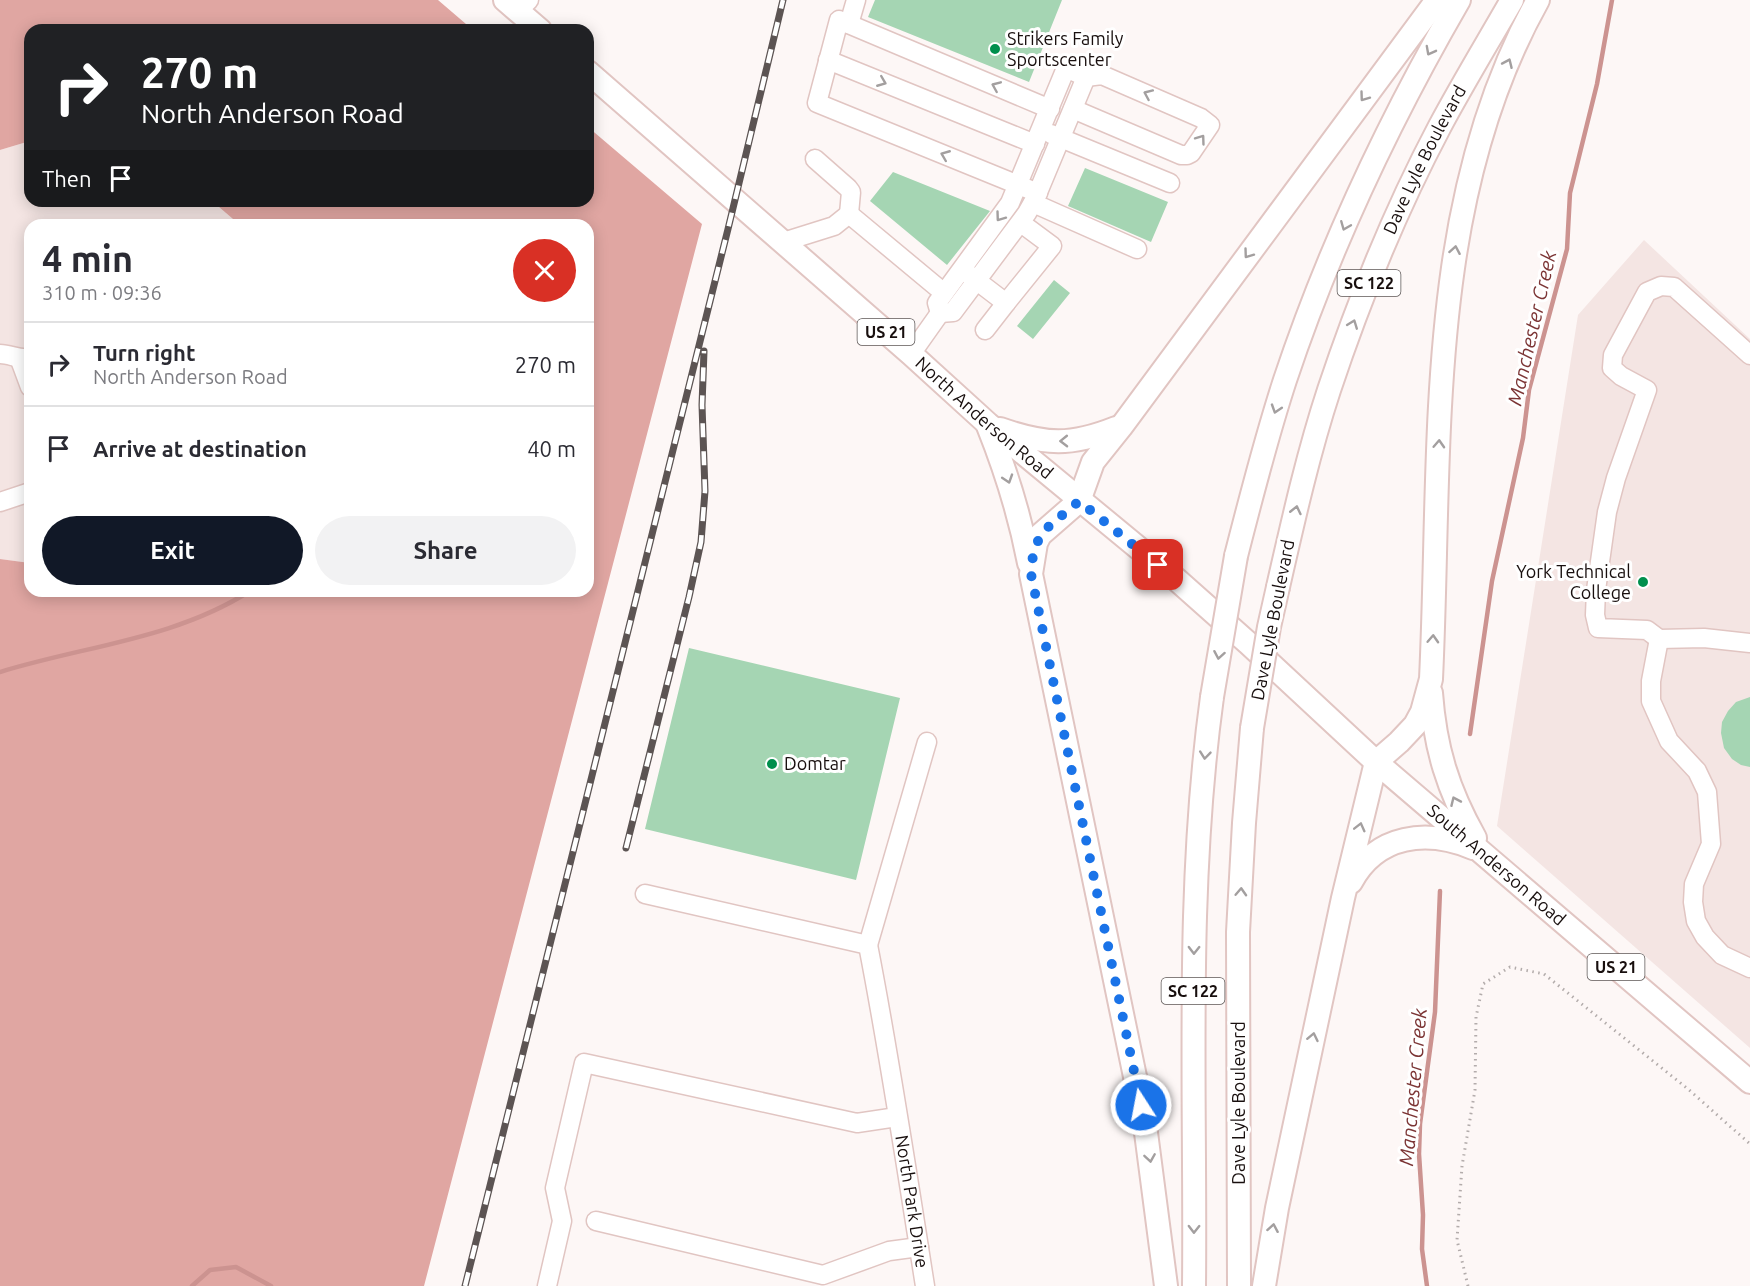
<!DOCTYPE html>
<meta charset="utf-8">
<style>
body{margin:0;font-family:Ubuntu,sans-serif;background:#f2f2f3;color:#2b2b33;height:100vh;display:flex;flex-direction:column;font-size:22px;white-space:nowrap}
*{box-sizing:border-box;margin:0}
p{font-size:20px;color:#7c7c81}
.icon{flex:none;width:33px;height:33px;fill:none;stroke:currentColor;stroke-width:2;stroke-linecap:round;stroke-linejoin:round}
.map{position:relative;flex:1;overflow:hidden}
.panel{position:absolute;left:24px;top:219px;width:570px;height:378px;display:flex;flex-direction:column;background:#fff;border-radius:18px;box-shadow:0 3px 15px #0003}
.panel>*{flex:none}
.banner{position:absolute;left:24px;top:24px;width:570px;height:183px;border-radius:18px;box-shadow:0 3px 15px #0003;background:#202124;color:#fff;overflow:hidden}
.pin{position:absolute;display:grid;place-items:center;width:51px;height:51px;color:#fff;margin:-26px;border-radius:12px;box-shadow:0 3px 9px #0006}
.me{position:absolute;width:66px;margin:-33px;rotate:349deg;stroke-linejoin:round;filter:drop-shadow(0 0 4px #0008)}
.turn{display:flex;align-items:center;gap:21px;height:126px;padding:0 18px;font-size:27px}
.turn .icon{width:78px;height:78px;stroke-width:2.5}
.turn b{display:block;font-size:42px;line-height:51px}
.then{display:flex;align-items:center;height:57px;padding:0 18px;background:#0003;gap:12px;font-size:22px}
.round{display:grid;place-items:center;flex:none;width:63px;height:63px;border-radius:32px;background:#f2f2f3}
.head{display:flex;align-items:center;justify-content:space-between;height:102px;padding:0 18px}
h1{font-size:36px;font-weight:700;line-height:45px}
.primary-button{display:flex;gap:12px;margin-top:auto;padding:12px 18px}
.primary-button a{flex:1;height:69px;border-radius:36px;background:#111827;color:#fff;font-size:24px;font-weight:700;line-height:69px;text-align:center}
.primary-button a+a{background:#f2f2f3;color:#2b2b33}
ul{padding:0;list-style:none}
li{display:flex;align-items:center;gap:18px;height:84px;padding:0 18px;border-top:2px solid #e1e1e2}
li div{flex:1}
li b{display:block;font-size:22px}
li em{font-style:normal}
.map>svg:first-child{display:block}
.built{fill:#f4e5e3}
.forest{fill:#e0a6a2}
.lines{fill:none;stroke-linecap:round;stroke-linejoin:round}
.stream{stroke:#cc9390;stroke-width:4.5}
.building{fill:#a5d5b3}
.minor-casing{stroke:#e1c5c2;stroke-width:21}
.major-casing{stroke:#e1c5c2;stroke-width:26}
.path{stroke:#b3acab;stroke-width:3;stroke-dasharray:1.5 4.5;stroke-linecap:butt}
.minor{stroke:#fff;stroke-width:18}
.major{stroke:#fff;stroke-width:22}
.rail-casing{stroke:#5c5453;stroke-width:7}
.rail{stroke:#fff;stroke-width:4.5;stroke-dasharray:14;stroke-linecap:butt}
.major-bridge-casing{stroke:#e1c5c2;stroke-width:26;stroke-linecap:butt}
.major-bridge{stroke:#fff;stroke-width:22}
.oneway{stroke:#a39f9f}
.route{stroke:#1a73e8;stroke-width:10;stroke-dasharray:0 18}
.poi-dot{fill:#008f4d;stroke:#fff;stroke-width:2}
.labels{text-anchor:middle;stroke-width:6;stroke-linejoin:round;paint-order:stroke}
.shield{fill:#fff;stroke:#5d5756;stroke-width:1.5}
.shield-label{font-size:16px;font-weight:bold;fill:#180f0e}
.poi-label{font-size:18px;fill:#180f0e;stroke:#fff;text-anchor:start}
.street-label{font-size:18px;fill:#180f0e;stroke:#fff}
.water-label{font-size:20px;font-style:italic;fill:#7c3535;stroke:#fff}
</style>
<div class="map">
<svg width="1750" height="1286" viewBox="0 0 1750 1286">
<rect width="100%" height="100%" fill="#fdf7f6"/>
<path class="built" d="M30,141V201H212L240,225H30V563L0,559V150Z
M1644,240L1750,339V1048L1497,826L1578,315Z"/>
<path class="forest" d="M0,0H438L473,30H30V141L0,150Z
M588,127L702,224L424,1286H0V559L30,563V591H88L98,597L112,591H588V225H240L212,201H588Z"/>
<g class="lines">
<path class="stream" d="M0,672C84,646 175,639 250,591
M1470,734L1492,581L1523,438L1529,390L1567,249L1570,193L1597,84L1612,0
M192,1286L210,1270L236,1267L271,1286
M1427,1286L1422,1249L1423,1215L1419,1154L1420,1124L1435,1012L1440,891"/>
</g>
<path class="building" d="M875,0H1062L1029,82L868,17Z
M1085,168L1168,202L1151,242L1068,206Z
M893,172L990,211L947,265L870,201Z
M1054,280L1070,293L1033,339L1017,326Z
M689,648L900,698L856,880L645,829Z
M1750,697V767L1741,765L1732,759L1724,748L1721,733L1722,722L1728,711L1736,702Z"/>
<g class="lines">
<defs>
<g id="minor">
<path d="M518,11L529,0"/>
<path d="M849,24L856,0"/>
<path d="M828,60L1035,144"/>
<path d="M1051,134L1170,183"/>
<path d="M815,159L848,188L851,192L849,214"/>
<path d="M1038,193L817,103L839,20L1050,109"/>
<path d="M1033,203L1137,249"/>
<path d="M783,242L834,226L849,214L944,293"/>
<path d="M968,274L1006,303L1052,246L1021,223"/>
<path d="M940,313L937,303L1010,203L1066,68L1086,77L1102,75L1201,118L1210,125L1191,153L1187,155H1181L1073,109"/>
<path d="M940,313L953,312L1027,213L1036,197L1086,77"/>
<path d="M985,330L1006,303"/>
<path d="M0,354C11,354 18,360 30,358"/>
<path d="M911,354L940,313"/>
<path d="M1750,355L1674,287L1661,286L1647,292L1613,355L1612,368L1621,376L1647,390L1616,478L1607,512L1596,590L1595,615L1598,628L1647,630L1659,639L1704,638L1750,643"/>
<path d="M20,360L30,387"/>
<path d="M0,502L30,492"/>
<path d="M1659,639L1651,681V701L1669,741L1697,771L1707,792L1711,844L1694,884L1693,902L1696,921L1705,937L1722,955L1750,968"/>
<path id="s1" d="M645,894L868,945C890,1058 907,1172 925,1286"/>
<path d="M868,945L927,742"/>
<path d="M596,1221L823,1275L889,1251L919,1247"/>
<path d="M547,1286L562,1221L555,1188L584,1063L857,1123L897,1117"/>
</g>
<g id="major">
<path d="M505,0L540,30"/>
<path id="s2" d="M588,72L911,354L988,424L1176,579L1248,643L1376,762L1750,1082"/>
<path d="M988,426C1006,471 1020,516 1029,563"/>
<path d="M1000,429C1046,445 1071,446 1116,428"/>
<path d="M1236,556C1251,497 1266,438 1285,380C1329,248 1389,121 1459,0"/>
<path id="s3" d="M1278,587C1293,521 1308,454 1329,390C1359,300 1396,209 1440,126C1463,83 1488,42 1512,0"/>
<path d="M1431,693C1435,748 1448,790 1475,838"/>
<path d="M1351,882C1377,834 1427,829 1473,848"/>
<path d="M1166,1286L1145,1125L1031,574L1036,543L1040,535L1079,501L1093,462L1121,427L1437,0"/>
<path d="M1194,1286C1196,1090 1185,893 1212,697"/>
<path d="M1239,1286L1238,932L1244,823L1252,728"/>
<path d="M1264,1286L1277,1208L1343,898L1376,762L1399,742L1415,725L1422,712L1431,679C1442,452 1423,205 1538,0"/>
</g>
</defs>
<use href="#minor" class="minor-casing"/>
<use href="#major" class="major-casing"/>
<path class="path" d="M1468,1286L1457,1240L1462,1166L1475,1090L1476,1017L1483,984L1510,967L1544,974L1688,1089L1750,1144"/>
<use href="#minor" class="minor"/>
<use href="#major" class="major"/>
<defs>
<path id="rail" d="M626,848L689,597L701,542L705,491L702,405L704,351
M465,1286L728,229L783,0"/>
</defs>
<use href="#rail" class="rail-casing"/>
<use href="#rail" class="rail"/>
<defs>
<path id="major-bridge" d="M1212,697L1236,556
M1252,728L1269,627L1278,587"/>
</defs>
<use href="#major-bridge" class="major-bridge-casing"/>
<use href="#major-bridge" class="major-bridge"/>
</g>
<defs><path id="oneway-chevron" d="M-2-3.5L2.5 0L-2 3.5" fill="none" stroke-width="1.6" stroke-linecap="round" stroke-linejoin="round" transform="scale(1.5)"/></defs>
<g class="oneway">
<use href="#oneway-chevron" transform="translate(1430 51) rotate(118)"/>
<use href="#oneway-chevron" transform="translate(1508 63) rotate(-66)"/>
<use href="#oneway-chevron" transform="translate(882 82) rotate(22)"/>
<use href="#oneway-chevron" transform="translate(996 86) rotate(-157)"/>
<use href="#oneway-chevron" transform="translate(1148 94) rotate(-156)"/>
<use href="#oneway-chevron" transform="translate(1364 97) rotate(126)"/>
<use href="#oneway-chevron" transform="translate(1201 139) rotate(-54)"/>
<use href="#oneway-chevron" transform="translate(945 155) rotate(-158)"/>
<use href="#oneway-chevron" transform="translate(1000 217) rotate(126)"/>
<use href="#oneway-chevron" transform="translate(1345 226) rotate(112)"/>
<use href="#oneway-chevron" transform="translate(1455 250) rotate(-80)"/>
<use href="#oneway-chevron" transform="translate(1248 254) rotate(126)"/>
<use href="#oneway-chevron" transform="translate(1353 324) rotate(-69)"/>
<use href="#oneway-chevron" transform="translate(1276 409) rotate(108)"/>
<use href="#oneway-chevron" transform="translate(1064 441) rotate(179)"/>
<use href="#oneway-chevron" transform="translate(1439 444) rotate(-87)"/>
<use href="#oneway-chevron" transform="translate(1008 479) rotate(72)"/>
<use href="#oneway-chevron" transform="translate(1296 510) rotate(-77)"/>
<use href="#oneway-chevron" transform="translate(1433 639) rotate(-87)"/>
<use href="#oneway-chevron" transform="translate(1219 655) rotate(100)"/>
<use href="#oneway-chevron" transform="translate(1205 755) rotate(96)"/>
<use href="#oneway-chevron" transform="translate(1455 801) rotate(-114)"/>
<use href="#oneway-chevron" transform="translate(1360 827) rotate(-76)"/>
<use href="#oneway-chevron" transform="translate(1241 892) rotate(-87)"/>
<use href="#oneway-chevron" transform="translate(1194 950) rotate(91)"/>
<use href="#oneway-chevron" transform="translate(1313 1037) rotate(-78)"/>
<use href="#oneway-chevron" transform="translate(1150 1158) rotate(81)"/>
<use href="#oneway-chevron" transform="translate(1273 1228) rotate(-80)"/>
<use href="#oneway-chevron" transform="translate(1194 1229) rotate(91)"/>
</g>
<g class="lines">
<path class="route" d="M1141,1105L1031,574C1033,530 1050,527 1079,501L1158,565"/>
</g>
<g class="poi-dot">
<circle cx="995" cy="49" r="6"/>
<circle cx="1643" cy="582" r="6"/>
<circle cx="772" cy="764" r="6"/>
</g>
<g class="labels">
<g class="shield">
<rect x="1337.5" y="270" width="63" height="26" rx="4.5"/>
<rect x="857.5" y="319" width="57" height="26" rx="4.5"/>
<rect x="1587.5" y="954" width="57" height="26" rx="4.5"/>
<rect x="1161.5" y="978" width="63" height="26" rx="4.5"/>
</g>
<g class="shield-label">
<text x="1369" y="289">SC 122</text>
<text x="886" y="338">US 21</text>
<text x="1616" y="973">US 21</text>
<text x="1193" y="997">SC 122</text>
</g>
<g class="poi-label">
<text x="1007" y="45">Strikers Family<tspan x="1007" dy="21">Sportscenter</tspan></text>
<text x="1631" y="578" text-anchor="end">York Technical<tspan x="1631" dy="21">College</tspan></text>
<text x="784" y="770">Domtar</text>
</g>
<g class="street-label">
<text dy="6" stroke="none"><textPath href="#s3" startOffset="453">Dave Lyle Boulevard</textPath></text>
<text dy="6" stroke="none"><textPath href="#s2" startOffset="526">North Anderson Road</textPath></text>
<text transform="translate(1273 620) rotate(-79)" y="6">Dave Lyle Boulevard</text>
<text dy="6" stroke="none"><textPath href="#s2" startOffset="1206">South Anderson Road</textPath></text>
<text transform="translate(1239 1103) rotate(-90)" y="6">Dave Lyle Boulevard</text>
<text dy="6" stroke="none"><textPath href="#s1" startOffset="489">North Park Drive</textPath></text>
</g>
<g class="water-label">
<text transform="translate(1532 328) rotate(-77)" y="7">Manchester Creek</text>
<text transform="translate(1413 1087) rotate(-85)" y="7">Manchester Creek</text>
</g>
</g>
</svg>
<div class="pin" style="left:1158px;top:565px;background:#d93025"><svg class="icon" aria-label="arrive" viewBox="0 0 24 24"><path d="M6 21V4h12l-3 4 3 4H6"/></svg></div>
<svg class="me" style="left:1141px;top:1105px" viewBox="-20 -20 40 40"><circle r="17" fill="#1a73e8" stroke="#fff" stroke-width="3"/><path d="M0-11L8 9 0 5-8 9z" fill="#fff"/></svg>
<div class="banner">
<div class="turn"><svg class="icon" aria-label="right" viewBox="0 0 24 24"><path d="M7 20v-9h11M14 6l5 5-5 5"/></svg><div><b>270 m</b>North Anderson Road</div></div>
<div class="then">Then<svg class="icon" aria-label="arrive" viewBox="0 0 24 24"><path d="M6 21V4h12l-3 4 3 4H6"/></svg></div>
</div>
<section class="panel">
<div class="head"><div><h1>4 min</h1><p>310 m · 09:36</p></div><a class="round" style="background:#d93025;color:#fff"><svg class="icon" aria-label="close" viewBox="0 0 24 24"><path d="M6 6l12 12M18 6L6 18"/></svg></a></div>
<ul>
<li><svg class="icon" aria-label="right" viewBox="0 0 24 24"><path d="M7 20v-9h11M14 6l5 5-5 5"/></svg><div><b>Turn right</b><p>North Anderson Road</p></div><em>270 m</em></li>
<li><svg class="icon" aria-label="arrive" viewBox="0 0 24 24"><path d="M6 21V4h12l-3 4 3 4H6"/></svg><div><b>Arrive at destination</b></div><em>40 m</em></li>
</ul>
<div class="primary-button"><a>Exit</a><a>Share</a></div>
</section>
</div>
